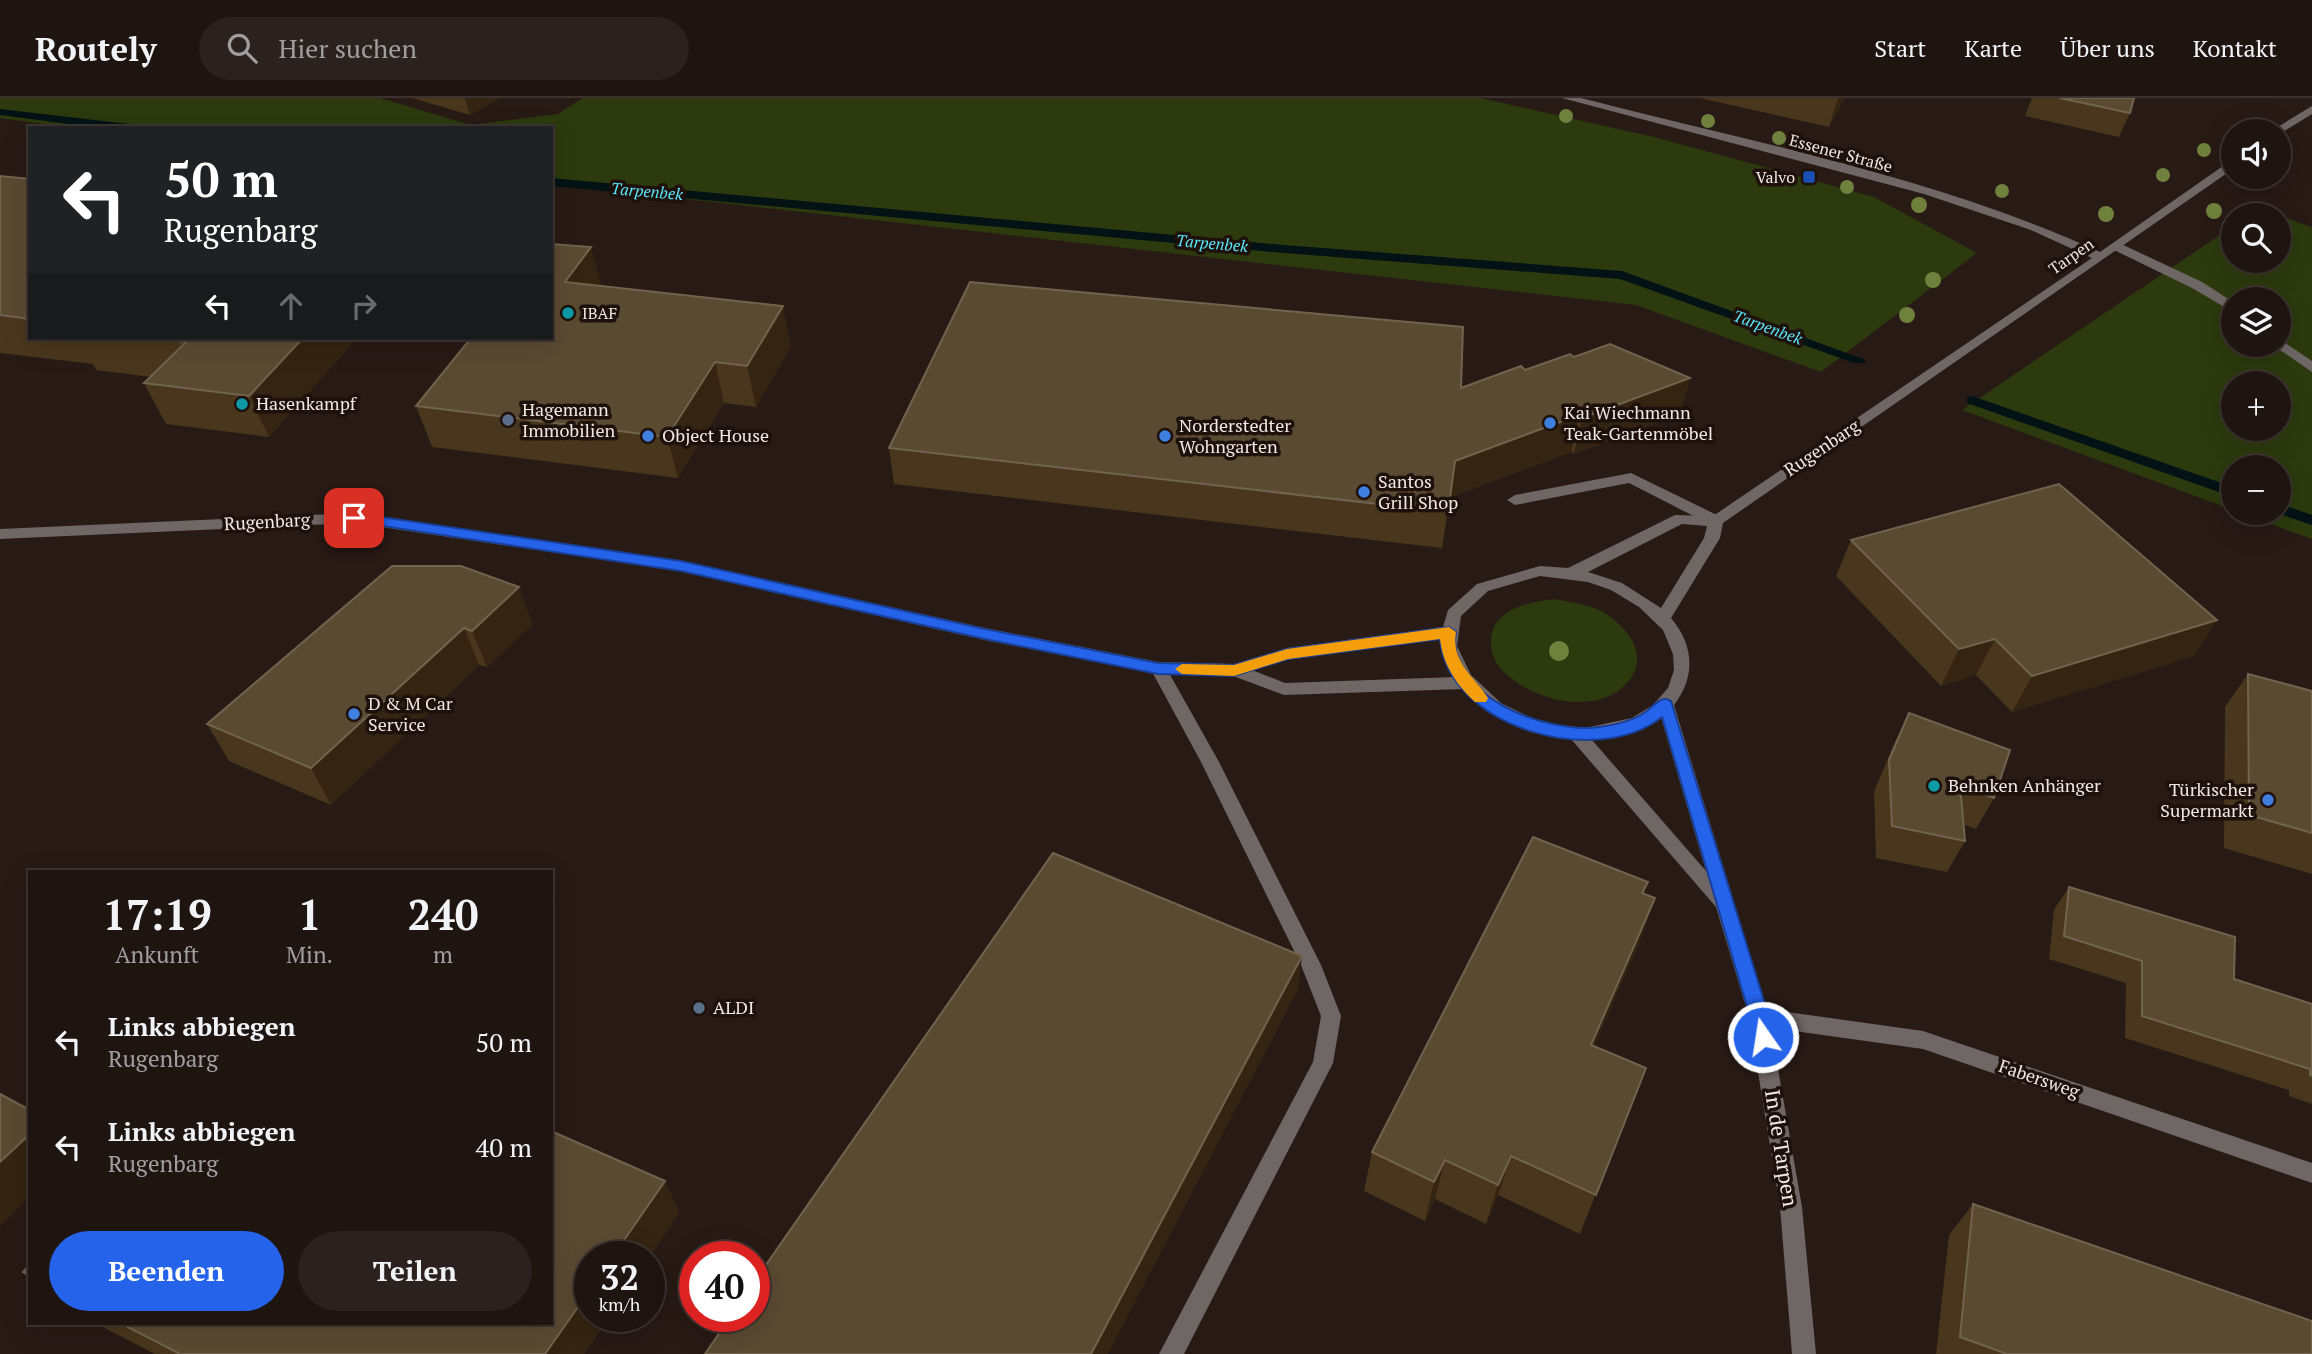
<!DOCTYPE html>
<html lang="de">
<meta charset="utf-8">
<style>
body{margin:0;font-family:"PT Serif",serif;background:#2b211e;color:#f1f3f6;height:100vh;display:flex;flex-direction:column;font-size:26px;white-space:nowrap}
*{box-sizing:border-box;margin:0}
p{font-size:23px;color:#a19e9f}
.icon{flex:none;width:38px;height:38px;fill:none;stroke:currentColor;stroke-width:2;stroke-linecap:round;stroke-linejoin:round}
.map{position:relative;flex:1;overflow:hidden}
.sheet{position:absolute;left:28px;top:772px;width:525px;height:455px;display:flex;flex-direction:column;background:#1e1410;border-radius:0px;box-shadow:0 7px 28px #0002,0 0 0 2px #3c3330}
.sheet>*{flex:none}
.top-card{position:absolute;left:28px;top:28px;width:525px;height:214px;border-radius:0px;box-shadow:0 7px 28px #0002,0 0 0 2px #3c3330;background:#202124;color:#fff;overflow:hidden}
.buttons{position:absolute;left:2221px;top:21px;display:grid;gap:14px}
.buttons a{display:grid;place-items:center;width:70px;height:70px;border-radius:50%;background:#1e1410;box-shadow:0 7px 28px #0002,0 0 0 2px #3c3330;font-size:35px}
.speed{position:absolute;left:574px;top:1143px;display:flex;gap:14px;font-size:35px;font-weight:700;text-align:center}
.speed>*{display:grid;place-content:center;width:91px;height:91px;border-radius:50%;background:#1e1410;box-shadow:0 7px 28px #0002,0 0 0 2px #3c3330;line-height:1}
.speed small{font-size:18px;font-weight:400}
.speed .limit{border:10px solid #d22;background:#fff;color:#111}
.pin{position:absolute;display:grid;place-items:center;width:60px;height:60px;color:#fff;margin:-30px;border-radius:14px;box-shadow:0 4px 10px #0006}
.me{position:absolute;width:77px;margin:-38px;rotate:347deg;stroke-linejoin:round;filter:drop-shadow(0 0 5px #0008)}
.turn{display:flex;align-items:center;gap:24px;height:147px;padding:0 21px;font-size:32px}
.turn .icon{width:91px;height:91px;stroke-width:2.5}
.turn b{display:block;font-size:49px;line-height:60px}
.lanes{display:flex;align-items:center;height:66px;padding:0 21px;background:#0003;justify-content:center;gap:35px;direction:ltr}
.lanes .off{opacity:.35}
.eta{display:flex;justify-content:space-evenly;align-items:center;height:119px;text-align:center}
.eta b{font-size:42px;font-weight:700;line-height:49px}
.primary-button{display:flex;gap:14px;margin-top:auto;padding:14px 21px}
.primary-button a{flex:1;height:80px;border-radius:42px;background:#2563eb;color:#fff;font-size:28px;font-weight:700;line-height:80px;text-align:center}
.primary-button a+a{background:#2b211e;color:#f1f3f6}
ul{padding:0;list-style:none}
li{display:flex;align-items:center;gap:21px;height:105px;padding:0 21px}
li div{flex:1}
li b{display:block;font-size:26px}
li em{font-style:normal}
header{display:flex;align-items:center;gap:42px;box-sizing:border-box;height:98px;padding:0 35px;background:#1e1410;border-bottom:2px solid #3c3330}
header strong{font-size:33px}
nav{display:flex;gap:38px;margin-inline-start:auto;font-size:24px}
.search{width:490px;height:63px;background:#2b211e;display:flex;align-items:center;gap:18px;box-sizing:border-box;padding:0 24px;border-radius:38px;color:#a19e9f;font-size:26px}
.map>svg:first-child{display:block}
.green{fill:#2c3a0e;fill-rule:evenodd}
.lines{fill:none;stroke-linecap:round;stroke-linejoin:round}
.stream{fill:#031315;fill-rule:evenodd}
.service{fill:#6f6666;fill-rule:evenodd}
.minor{fill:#6f6666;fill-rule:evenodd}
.tertiary{fill:#6f6666;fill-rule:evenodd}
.tree{fill:#70803d}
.wall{fill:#49371d}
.shaded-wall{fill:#342411}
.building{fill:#5b4a32;stroke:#72634e;stroke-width:2}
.route{fill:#2563eb;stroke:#184099;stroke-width:2}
.slow{fill:#f59e0b}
.transit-dot{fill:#1a4fb4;stroke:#1e110c;stroke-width:2.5}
.culture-dot{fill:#0f9aa8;stroke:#1e110c;stroke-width:2.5}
.service-dot{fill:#5c6f8a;stroke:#1e110c;stroke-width:2.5}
.shop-dot{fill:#3f7fe0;stroke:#1e110c;stroke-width:2.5}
.labels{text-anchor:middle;stroke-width:7;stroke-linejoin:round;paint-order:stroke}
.far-street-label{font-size:16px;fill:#f1e7e3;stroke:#1e110c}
.far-poi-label{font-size:16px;fill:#f1e7e3;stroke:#1e110c;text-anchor:end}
.far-water-label{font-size:16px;font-style:italic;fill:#5ae7fc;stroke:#1e110c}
.poi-label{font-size:18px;fill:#f1e7e3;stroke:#1e110c;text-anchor:start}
.street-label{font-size:18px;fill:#f1e7e3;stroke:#1e110c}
.near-street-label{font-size:21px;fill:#f1e7e3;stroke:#1e110c}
</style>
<header>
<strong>Routely</strong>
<div class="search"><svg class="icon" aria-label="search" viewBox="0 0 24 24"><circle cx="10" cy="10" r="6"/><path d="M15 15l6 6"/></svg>Hier suchen</div>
<nav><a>Start</a><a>Karte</a><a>Über uns</a><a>Kontakt</a></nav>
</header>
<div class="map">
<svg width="2312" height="1256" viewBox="0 0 2312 1256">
<rect width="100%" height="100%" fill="#281a15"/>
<path class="green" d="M0,0H380L471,27L558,16L583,0H1480L1654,39L1874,99L1977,155L1821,274L1636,207L551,86V30H73L0,20Z
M2279,118L2312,129V441L2240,415H2278V369H2233V412L1962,312L2233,128V163H2278ZM2233,201H2278V247H2233ZM2233,285H2278V331H2233Z
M1554,501C1570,504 1587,506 1601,513C1628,528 1652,559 1626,586C1595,619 1532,602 1504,574C1496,567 1491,556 1491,545C1490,512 1528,504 1554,501Z"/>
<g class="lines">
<path class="stream" d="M0,11L129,26L135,30H99L0,17Z
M551,80L1284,147L1622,173L1866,262L1864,265H1854L1620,181L1284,155L551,88Z
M1972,298L2233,389V399L1967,305V299Z
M2278,405L2312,417V427L2276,415H2278Z"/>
<path class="service" d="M1631,375L1721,419L1724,423L1721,427H1711L1629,385L1515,407L1507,402L1515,397Z
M1158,564L1164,566L1219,664L1321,867L1341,918L1333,965L1184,1256H1159L1313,964L1321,918L1301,867L1201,664L1150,570Z"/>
<path class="minor" d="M2117,144L2202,184L2233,204V214L2192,190L2112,151L2111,148Z
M2278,240L2312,263V274L2273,247H2278Z
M1759,910L1923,933L2312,1065V1085L1923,951L1759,928L1752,925L1749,919L1752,913Z"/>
<path class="tertiary" d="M1562,0H1581C1755,45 1936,79 2100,154L2233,61V71L1723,425L1720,440L1671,520C1694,547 1696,579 1674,607L1769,919L1802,1109L1816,1256H1792L1780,1109L1749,919L1716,809L1571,641L1530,634L1488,614L1464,591L1284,597L1233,578L1158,576L985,542L681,473L354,425L0,441V431L354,415L681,463L985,530L1158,564L1234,566L1287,550L1443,529L1448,512L1477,486L1540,468L1568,470L1675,417L1713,418L2092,160L2031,132L1924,96ZM1682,426L1707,428L1704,440L1661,510L1622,485L1588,474ZM1540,478L1588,484L1611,492L1639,509L1663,532L1673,556L1674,572L1668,590L1653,607L1632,620L1585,630L1540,624L1501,605L1471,577L1457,548L1461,518L1488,493ZM1441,541L1440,548L1455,579L1285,585L1252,572L1287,562ZM1661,619L1706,773L1592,642L1642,631Z
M2312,8V16L2281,35L2271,33Z"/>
</g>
<g class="tree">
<circle cx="1566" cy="18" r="7"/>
<circle cx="1708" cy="23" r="7"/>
<circle cx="1779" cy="40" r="7"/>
<circle cx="2204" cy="52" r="7"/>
<circle cx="2163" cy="77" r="7"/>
<circle cx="1847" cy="89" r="7"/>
<circle cx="2002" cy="93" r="7"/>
<circle cx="1919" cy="107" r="8"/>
<circle cx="2214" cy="113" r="8"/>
<circle cx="2106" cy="116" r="8"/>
<circle cx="1933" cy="182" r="8"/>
<circle cx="1907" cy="217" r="8"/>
<circle cx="1559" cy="553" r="10"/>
</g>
<path class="wall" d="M412,0H500L470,17Z
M1700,0H1845L1829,29Z
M2032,0H2134L2130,15L2119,39L2025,18Z
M0,78L30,81V240H357L269,339L166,326L144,285L151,279L96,272L93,266L0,255Z
M601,188L791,248L756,309L724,305L678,380L432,349L416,308Z
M1574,259L1690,280L1680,316L1574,356L1571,354L1450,399L1442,450L894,386L889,350L1461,290Z
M1851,442L2217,522L2194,558L2012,614L1976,577L1941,588L1836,478Z
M392,468L533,526L487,569L479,567L331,707L229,663L207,626Z
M2248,576L2312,593V776L2224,750L2225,609Z
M1909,615L1994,700L1976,731L1963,726L1965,743L1947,774L1876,760L1874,694L1894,646Z
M1648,784L1644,796L1640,843L1594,948L1646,970L1580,1136L1498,1097L1486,1126L1435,1101L1425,1123L1364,1093L1372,1054Z
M2069,789L2234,881L2312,906V1006L2289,998V992L2125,940L2126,885L2049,861L2054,812Z
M665,1083L679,1115L584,1256H155L95,1225H551Z
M1973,1106L2312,1256H1936L1949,1137Z"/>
<path class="shaded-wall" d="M465,0H500L470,17Z
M1838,0H1845L1829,29Z
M591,149L602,189L565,184Z
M783,208L791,248L756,309L747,268Z
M303,240H357L269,339L249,298Z
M715,264L724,305L678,380L667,339Z
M1690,280L1680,316L1574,356L1582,320Z
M1579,317L1571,354L1449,399L1455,363Z
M519,489L533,526L487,569L472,533Z
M2217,522L2194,558L2012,614L2032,578Z
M464,530L479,567L331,707L311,670Z
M1995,541L1976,577L1941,588L1959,551Z
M1655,800L1640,843L1577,988L1591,947Z
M1302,858L1298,892L1108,1256H1091Z
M30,1036V1099L0,1128V1064Z
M1511,1058L1498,1097L1486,1126L1498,1087Z
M1445,1062L1435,1101L1425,1123L1434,1084Z
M665,1083L679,1115L649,1160V1158H613Z
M590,1192V1218H610L584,1256H545Z"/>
<path class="building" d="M2060,0H2134L2130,15Z
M0,78L30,81V221L0,217Z
M551,146L591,149L565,184L783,208L747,268L715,264L667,339L416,308L471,240H551Z
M970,184L1463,229L1461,290L1521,268L1525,272L1570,256L1574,259L1610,246L1690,280L1582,320L1579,317L1455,363L1448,414L889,350Z
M145,240H303L249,298L144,285L186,244Z
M2059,386L2217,522L2032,578L1995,541L1959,551L1851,442Z
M392,468H461L519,489L472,533L464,530L311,670L207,626Z
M2248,576L2312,593V735L2249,717Z
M1909,615L2010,652L1994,700L1960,687L1965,743L1892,728L1889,662Z
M1533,739L1648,784L1642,795L1655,800L1591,947L1646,970L1596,1097L1511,1058L1498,1087L1445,1062L1434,1084L1372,1054Z
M1053,755L1302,858L1091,1256H705L731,1218H754V1184Z
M2069,789L2235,839L2234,881L2312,906V978L2310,977V971L2142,918V863L2064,838Z
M0,996L30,1012V1036L0,1064Z
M551,1033L665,1083L613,1158H590V1192L545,1256H180L120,1225H551Z
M1973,1106L2312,1223V1256H2007L1960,1239Z
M30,1167V1178L23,1174Z"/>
<path class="route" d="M354,415L681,463L985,531L1158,565L1234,567L1287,551L1449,529L1456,534C1445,599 1548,636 1599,629C1614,627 1631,624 1644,615C1650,611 1655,605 1661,602C1666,600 1666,601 1671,603L1769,919L1772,939L1769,945L1763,947L1756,945L1750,919L1662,619C1597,671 1448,630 1440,541L1288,561L1234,578L1158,576L985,541L681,473L349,423V416Z"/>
<path class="slow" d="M1449,529L1456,534C1451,565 1474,578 1488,600L1486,604H1475C1456,586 1443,567 1440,541L1288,561L1234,578L1182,576L1175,571L1182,566L1234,567L1287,551Z"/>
<rect class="transit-dot" x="1802" y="72" width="14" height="14" rx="3.5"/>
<g class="culture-dot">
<circle cx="568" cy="215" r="7"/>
<circle cx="242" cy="306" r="7"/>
<circle cx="1934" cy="688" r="7"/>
</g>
<g class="service-dot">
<circle cx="508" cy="322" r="7"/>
<circle cx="699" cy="910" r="7"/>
</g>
<g class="shop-dot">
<circle cx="1550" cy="325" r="7"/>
<circle cx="648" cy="338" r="7"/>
<circle cx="1165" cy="338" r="7"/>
<circle cx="1364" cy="394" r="7"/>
<circle cx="354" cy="616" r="7"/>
<circle cx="2268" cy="702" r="7"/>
</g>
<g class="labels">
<g class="far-street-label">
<text transform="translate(1841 55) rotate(15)" y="6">Essener Straße</text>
<text transform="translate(2071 158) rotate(-35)" y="6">Tarpen</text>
</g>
<g class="far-poi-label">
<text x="1795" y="85">Valvo</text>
<text x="582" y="221" text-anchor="start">IBAF</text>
</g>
<g class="far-water-label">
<text transform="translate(647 93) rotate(5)" y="6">Tarpenbek</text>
<text transform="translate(1212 145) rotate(5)" y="6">Tarpenbek</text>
<text transform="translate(1768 229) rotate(20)" y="6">Tarpenbek</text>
</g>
<g class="poi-label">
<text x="256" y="312">Hasenkampf</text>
<text x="522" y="318">Hagemann<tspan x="522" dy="21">Immobilien</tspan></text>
<text x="1564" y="321">Kai Wiechmann<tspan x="1564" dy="21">Teak-Gartenmöbel</tspan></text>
<text x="1179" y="334">Norderstedter<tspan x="1179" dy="21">Wohngarten</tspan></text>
<text x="662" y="344">Object House</text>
<text x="1378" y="390">Santos<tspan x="1378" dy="21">Grill Shop</tspan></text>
<text x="368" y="612">D &amp; M Car<tspan x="368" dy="21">Service</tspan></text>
<text x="1948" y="694">Behnken Anhänger</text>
<text x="2254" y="698" text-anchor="end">Türkischer<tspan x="2254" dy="21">Supermarkt</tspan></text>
<text x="713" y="916">ALDI</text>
</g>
<g class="street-label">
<text transform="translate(1822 350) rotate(-34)" y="6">Rugenbarg</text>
<text transform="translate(267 424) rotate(-3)" y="6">Rugenbarg</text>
<text transform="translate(2039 981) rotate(19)" y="6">Fabersweg</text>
</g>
<g class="near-street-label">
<text transform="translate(1781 1050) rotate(81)" y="7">In de Tarpen</text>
</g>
</g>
</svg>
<div class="buttons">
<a><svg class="icon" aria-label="sound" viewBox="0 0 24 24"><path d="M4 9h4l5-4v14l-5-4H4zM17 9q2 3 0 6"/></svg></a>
<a><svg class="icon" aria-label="search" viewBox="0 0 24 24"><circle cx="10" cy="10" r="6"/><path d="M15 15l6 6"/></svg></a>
<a><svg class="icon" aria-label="layers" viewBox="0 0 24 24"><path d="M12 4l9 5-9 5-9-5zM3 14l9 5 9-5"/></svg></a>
<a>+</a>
<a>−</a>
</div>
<div class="speed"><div>32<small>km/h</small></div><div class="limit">40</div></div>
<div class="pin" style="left:354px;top:420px;background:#d93025"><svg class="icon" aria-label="arrive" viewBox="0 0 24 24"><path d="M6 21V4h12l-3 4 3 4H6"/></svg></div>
<svg class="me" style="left:1763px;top:939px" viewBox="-20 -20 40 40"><circle r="17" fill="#2563eb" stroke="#fff" stroke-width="3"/><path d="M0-11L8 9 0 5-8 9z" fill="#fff"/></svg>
<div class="top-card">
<div class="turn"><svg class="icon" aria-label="left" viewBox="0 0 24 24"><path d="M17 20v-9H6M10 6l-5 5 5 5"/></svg><div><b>50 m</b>Rugenbarg</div></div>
<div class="lanes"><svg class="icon" aria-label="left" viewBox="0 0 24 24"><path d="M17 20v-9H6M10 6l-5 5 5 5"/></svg><svg class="icon off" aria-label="ahead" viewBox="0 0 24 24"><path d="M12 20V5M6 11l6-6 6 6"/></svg><svg class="icon off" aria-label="right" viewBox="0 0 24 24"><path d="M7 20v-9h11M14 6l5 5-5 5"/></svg></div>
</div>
<section class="sheet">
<div class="eta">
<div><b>17:19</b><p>Ankunft</p></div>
<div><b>1</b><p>Min.</p></div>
<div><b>240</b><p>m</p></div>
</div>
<ul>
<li><svg class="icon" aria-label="left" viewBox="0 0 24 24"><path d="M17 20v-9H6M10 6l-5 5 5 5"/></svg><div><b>Links abbiegen</b><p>Rugenbarg</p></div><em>50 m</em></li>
<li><svg class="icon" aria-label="left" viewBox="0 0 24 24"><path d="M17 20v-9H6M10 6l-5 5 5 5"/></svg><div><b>Links abbiegen</b><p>Rugenbarg</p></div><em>40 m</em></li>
</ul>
<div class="primary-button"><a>Beenden</a><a>Teilen</a></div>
</section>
</div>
